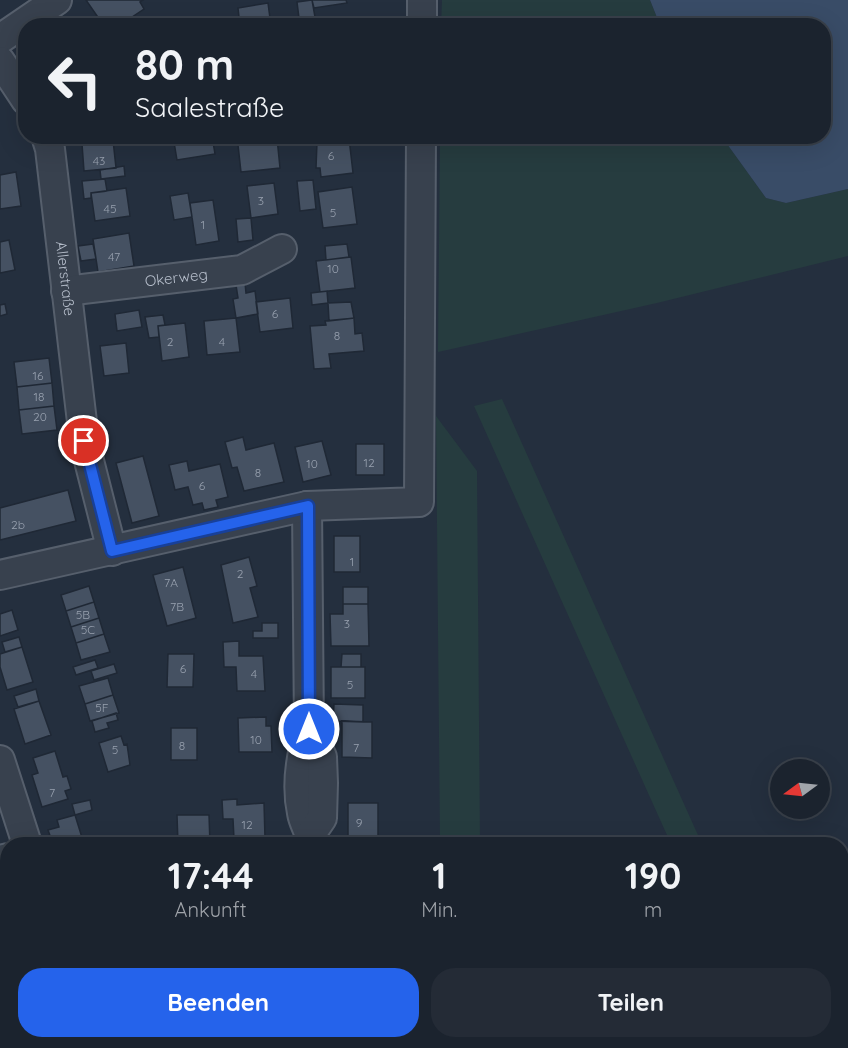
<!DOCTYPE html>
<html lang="de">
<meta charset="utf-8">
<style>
body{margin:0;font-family:Quicksand,sans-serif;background:#242b36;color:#f1f3f6;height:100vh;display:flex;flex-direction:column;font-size:22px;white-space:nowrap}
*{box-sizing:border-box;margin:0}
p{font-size:20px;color:#a0a4aa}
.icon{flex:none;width:33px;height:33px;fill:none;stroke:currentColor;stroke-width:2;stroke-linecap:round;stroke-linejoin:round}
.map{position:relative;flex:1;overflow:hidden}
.details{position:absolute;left:0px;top:837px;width:849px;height:212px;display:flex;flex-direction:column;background:#1b232e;border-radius:24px 24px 0 0;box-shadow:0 6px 24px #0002,0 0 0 2px #39404a}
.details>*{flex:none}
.banner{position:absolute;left:18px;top:18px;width:813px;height:126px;border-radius:24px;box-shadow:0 6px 24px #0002,0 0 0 2px #39404a;background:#1b232e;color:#f1f3f6;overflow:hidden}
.needle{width:39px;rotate:255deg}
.controls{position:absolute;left:770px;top:759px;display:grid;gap:12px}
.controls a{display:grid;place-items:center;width:60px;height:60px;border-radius:50%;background:#1b232e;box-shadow:0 6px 24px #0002,0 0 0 2px #39404a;font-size:30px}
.pin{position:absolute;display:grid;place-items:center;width:51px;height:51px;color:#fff;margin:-26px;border:3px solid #fff;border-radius:50%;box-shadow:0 2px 6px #0007}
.me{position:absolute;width:66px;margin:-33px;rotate:0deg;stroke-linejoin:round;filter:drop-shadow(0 0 4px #0008)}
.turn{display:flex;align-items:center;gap:21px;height:126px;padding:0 18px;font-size:27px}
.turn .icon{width:78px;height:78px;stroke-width:2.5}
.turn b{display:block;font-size:42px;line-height:51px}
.eta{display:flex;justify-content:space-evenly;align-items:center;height:102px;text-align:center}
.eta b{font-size:36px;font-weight:800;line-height:42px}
.cta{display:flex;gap:12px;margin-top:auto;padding:12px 18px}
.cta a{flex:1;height:69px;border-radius:24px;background:#2563eb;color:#fff;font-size:24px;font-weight:800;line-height:69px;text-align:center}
.cta a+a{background:#242b36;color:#f1f3f6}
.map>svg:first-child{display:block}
.green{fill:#263c3f}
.water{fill:#394c67}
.building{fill:#455162;stroke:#1f2835;stroke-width:1.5}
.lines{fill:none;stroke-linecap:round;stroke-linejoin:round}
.minor-casing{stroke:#565f6c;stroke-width:32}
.minor{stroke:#38414e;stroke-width:28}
.route-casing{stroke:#184099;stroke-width:15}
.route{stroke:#2563eb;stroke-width:10}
.labels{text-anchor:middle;stroke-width:4.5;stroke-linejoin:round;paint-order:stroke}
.number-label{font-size:12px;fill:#98a1af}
.street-label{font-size:15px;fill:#b4bcc9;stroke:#1d2633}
</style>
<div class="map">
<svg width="848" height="1048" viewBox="0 0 848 1048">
<rect width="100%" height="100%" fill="#242f3e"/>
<path class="green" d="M442,0H650L660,25L441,26Z
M440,137H722L766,198L786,203L848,189V256L657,303L438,352Z
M502,399L702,844H671L474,406Z
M436,416L477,471L480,844H440Z
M442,1041H481V1048H442Z"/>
<path class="water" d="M650,0H848V189L786,203L766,198L722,137L824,136V26L660,25Z"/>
<path class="building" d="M86,0H143L140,2L144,9L126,21L123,17L111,26H104Z
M312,0H346L347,3L314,8Z
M312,0L315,17L299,18L297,2Z
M268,3L271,26H240L238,8Z
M304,18V26H288L287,20Z
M173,136H212L215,154L177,160Z
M237,136L277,138L280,168L241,172Z
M349,138L353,173L321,177L320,168H316L317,142Z
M113,140L116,168L84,171L82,144Z
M124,166L125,176L101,179L100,170Z
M16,172L21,206L0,209V175Z
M105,179L107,191L91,193V198L84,199L82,181Z
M313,180L316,209L300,211L297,181Z
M274,183L278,214L251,218L247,186Z
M352,187L357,224L323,228L318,192Z
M126,188L130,216L95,221L91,193Z
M188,193L192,217L174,220L170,196Z
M213,200L219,241L196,245L190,203Z
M251,218L253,240L238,242L236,219Z
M129,233L134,266L98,272L93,239Z
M9,240L15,270L0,273V242Z
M93,244L96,259L81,261L78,246Z
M347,244L349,257L326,260L325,246Z
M351,257L355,288L320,292L316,261Z
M245,283L246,293L255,291L258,314L236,318L233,299L238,298L236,285Z
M327,291L328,303L312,305L311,293Z
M290,298L293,328L260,332L256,302Z
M351,302L354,318L329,321L328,303Z
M5,304L7,314L0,316V305Z
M139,310L142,327L117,331L115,314Z
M163,315L165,325L158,326L159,337L149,338L145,317Z
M236,318L240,352L207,355L204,321Z
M354,318L355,334L362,333L364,351L329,354L331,368L314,369L310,326L326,325L325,321Z
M185,323L189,357L162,361L158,326Z
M126,343L129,373L104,376L100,346Z
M49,358L52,383L17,387L14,362Z
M52,383L54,406L19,410L17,387Z
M54,406L57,430L22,434L19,410Z
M243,437L246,450L274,443L284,482L244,491L237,467L232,468L225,442Z
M322,441L331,475L303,482L295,447Z
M356,444H384V475H356Z
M143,456L159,516L132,523L116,463Z
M187,461L189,471L220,464L228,497L216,500L218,507L204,510L202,503L193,505L188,487L175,490L169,465Z
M68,490L76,521L0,540V508Z
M334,536H360V572H334Z
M249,557L257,586L250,588L258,617L233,623L221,565Z
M183,567L196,618L167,626L153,575Z
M89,586L94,602L66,611L61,595Z
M343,587H368V604H343Z
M94,602L99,618L71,627L66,611Z
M343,604H368L369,646H331L330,614H343Z
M12,610L18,630L0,636V614Z
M99,618L104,634L76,643L71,627Z
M262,623H278V638H253V631H262Z
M104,634L110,652L81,660L76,643Z
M19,637L22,647L5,652L2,642Z
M239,641V656H263L265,691H237L236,667H224L223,642Z
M22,647L33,682L7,690L0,667V654Z
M168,654H194L193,687H167Z
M342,654H361V667H341Z
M95,660L98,668L76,675L73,667Z
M114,664L117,673L94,680L91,671Z
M331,667H365V698H331Z
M108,678L113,695L85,704L79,686Z
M36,689L39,701L18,707L14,696Z
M113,695L119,713L90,721L85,704Z
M39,701L51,735L25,744L14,709Z
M334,704L363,705V722L333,721Z
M116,713L118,720L107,723L109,728L95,732L92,721Z
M266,717V726H271L272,752H239L238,718Z
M342,721L372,722V758L342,757Z
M171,728H197V760H171Z
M121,736L124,745L127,744L130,765L108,772L99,743Z
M55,751L63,777L67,776L71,789L65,791L68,799L42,807L32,775L38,773L33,758Z
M237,799V805L264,803L265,838L234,839L233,819H223L222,800Z
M90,800L92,810L75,815L72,804Z
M348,803H378V839H348Z
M75,815L84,844H53L48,830L59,827L57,820Z
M177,815H209L210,844H178Z
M8,884V923L0,926V886Z
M0,1006L8,1014L0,1022Z
M64,1041H88L81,1048H63L67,1044Z
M124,1041H145L158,1045L157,1048H122Z"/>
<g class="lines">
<defs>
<g id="minor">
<path d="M422,26V0"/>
<path d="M0,39L57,0"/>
<path d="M0,61L26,100"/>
<path id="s1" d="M46,136L50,149L82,422"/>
<path id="s2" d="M66,291L242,270L282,249"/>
<path d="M84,441L112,551"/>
<path d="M307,506L309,729C301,755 296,785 302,813C304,825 311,832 311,844"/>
<path d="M0,575L307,506L419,502L421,136"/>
<path d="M309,729L322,757L323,783L322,818L311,834"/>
<path d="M0,760L27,844"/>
<path d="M0,860L8,858"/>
<path d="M216,1041L236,1048"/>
<path d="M0,1045L8,1038"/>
<path d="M174,1048L177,1041"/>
<path d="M311,1048V1041"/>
</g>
</defs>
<use href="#minor" class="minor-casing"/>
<use href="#minor" class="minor"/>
</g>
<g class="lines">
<defs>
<path id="route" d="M84,441L112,551L308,506L309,729"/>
</defs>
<use href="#route" class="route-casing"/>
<use href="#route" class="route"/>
</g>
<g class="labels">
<g class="number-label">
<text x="331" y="160">6</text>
<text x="99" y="165">43</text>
<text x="261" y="205">3</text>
<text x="110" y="213">45</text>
<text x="333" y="217">5</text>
<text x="203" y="229">1</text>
<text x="114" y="261">47</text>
<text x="333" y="273">10</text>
<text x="275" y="318">6</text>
<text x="337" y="340">8</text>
<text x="170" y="346">2</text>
<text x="222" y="346">4</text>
<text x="38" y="380">16</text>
<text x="39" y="401">18</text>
<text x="40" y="421">20</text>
<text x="369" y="467">12</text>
<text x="312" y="468">10</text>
<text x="258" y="477">8</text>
<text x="202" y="490">6</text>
<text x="18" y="529">2b</text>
<text x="352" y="566">1</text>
<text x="240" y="578">2</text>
<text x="171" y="587">7A</text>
<text x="177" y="611">7B</text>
<text x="83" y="619">5B</text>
<text x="347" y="628">3</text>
<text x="88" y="634">5C</text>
<text x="183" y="673">6</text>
<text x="254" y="678">4</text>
<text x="350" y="689">5</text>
<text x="102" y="712">5F</text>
<text x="256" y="744">10</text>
<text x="182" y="750">8</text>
<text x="356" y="752">7</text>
<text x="115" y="754">5</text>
<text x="52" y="797">7</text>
<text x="359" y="827">9</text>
<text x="247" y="829">12</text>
</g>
<g class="street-label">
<text dy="5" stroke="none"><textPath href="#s2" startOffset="111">Okerweg</textPath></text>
<text dy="5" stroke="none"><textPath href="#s1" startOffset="144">Allerstraße</textPath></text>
</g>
</g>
</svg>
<div class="controls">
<a><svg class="needle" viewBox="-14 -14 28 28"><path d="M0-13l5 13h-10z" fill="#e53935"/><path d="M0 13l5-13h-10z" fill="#a0a4aa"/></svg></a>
</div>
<div class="pin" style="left:84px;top:441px;background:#d93025"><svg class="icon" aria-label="arrive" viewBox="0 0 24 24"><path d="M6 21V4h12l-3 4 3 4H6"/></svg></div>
<svg class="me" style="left:309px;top:729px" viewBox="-20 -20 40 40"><circle r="17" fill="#2563eb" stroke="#fff" stroke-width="3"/><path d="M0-11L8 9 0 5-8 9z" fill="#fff"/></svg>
<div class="banner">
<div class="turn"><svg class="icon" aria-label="left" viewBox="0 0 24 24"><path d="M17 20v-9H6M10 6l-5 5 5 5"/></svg><div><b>80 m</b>Saalestraße</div></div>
</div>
<section class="details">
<div class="eta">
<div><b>17:44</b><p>Ankunft</p></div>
<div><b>1</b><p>Min.</p></div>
<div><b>190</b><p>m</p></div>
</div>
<div class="cta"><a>Beenden</a><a>Teilen</a></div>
</section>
</div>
